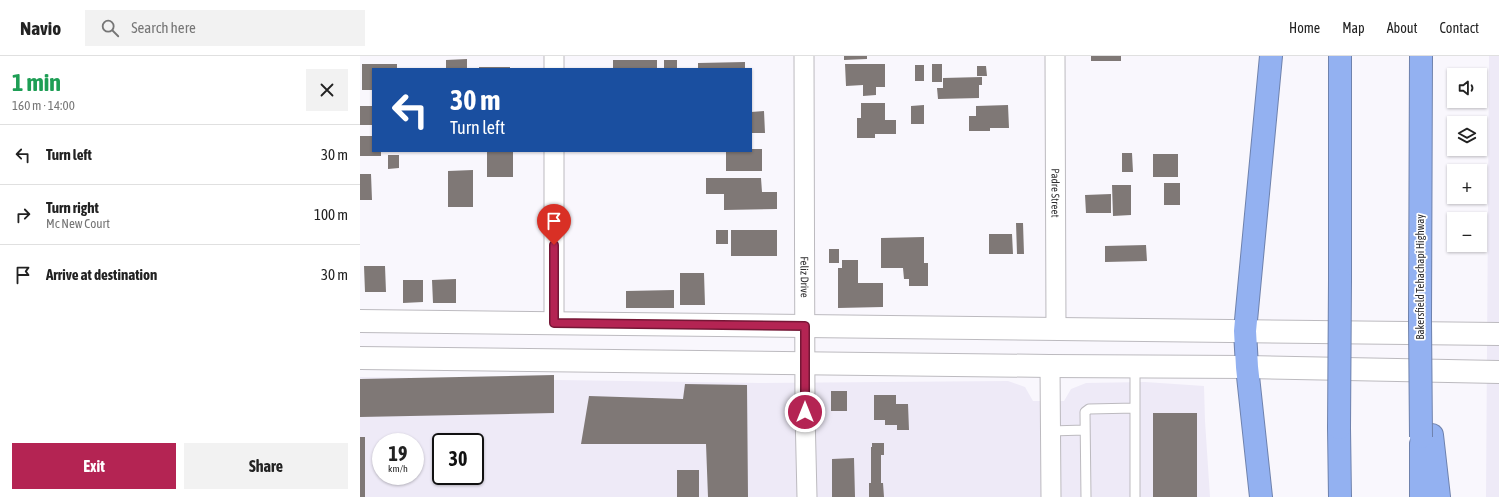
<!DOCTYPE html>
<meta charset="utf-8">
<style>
body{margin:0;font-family:"Asap Condensed",sans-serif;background:#f2f2f2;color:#222;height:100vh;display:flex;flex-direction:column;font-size:15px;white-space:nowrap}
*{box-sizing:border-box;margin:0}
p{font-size:13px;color:#767676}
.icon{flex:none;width:22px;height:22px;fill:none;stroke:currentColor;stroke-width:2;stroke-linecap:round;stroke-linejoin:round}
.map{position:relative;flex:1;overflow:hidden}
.details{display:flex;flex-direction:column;background:#fff;width:360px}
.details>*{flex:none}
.banner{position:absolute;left:12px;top:12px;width:380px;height:84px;border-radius:0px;box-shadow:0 1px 3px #0004;background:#1a4fa0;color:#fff;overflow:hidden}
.tools{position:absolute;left:1087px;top:12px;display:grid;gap:8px}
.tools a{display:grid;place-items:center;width:40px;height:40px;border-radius:0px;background:#fff;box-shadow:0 1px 3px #0004;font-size:20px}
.speed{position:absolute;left:12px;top:377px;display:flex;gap:8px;font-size:20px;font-weight:700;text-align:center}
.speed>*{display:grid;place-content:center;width:52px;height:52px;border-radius:50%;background:#fff;box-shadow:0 1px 3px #0004;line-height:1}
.speed small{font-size:10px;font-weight:400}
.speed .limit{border:2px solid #111;border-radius:6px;background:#fff;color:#111}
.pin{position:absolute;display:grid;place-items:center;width:34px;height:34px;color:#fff;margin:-41px -17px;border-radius:50% 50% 50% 0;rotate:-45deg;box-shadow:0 0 4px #0007}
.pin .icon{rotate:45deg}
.me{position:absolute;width:44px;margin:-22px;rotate:0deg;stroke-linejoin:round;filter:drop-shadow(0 0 3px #0008)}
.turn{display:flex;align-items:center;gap:14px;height:84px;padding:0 12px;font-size:18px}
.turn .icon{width:52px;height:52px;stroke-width:2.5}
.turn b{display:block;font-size:28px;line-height:34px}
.round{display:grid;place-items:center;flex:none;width:42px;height:42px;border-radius:0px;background:#f2f2f2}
.head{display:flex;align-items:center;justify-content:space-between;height:68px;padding:0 12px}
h1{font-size:24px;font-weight:700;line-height:30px;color:#1e9e55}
.cta{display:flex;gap:8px;margin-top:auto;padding:8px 12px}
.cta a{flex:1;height:46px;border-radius:0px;background:#b42453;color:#fff;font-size:16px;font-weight:700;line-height:46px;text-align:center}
.cta a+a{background:#f2f2f2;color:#222}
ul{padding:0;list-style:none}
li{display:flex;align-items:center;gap:12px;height:60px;padding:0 12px;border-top:1px solid #e0e0e0}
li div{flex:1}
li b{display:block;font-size:15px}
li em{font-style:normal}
header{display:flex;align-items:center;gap:24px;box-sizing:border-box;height:56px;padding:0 20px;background:#fff;border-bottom:1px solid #e0e0e0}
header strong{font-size:19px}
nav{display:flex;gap:22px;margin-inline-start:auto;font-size:14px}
.search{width:280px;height:36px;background:#f2f2f2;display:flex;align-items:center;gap:10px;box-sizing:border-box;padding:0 14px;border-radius:0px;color:#767676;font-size:15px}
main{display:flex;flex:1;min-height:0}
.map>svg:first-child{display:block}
.built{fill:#eeeaf7;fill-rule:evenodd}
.building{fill:#7f7876}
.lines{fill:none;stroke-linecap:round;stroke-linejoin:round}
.service-casing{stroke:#bcbabf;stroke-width:11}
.minor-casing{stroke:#bcbabf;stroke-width:21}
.tertiary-casing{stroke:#bcbabf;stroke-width:24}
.motorway-casing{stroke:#6f82ad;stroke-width:24}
.service{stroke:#fff;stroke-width:9}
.minor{stroke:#fff;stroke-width:19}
.tertiary{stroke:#fff;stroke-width:22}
.motorway{stroke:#93b1f1;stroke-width:22}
.motorway-bridge-casing{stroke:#6f82ad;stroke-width:24;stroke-linecap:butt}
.motorway-bridge{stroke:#93b1f1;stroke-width:22}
.route-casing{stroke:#751736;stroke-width:10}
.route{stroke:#b42453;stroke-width:7}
.labels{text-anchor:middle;stroke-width:3.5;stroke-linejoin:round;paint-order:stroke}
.street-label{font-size:11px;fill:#2d2c2e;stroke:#fff}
</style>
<header>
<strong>Navio</strong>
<div class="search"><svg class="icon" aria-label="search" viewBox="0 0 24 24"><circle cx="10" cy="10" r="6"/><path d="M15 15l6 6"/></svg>Search here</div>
<nav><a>Home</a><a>Map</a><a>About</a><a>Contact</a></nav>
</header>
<main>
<section class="details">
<div class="head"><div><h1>1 min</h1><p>160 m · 14:00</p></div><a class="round"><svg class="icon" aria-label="close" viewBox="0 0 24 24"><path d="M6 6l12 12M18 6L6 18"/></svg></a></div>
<ul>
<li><svg class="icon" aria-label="left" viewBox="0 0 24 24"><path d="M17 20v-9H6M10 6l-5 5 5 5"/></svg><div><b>Turn left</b></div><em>30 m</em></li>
<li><svg class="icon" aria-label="right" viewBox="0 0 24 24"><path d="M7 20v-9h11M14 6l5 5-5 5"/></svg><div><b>Turn right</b><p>Mc New Court</p></div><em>100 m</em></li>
<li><svg class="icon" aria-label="arrive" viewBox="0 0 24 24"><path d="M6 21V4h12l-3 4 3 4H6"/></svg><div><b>Arrive at destination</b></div><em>30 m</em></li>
</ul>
<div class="cta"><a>Exit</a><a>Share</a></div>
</section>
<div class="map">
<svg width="1139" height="441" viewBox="0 0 1139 441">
<rect width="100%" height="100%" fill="#f9f7fd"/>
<path class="built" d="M1129,0H1139V441H1126Z
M0,321L400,327L648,325L665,331L673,345H704L711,333L726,327L785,326L844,330L845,365L850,441H0ZM21,386H55V420H21ZM81,386H115V420H81Z"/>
<path class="building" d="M484,0H507V3L484,4Z
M731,0H761V5H731Z
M107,3V13H86V4Z
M253,4H297V13H253Z
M304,4H317V13H304Z
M385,6V13H338V7Z
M2,8H37V13H13V34H2Z
M485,8H525V31H516V39L503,40V29L486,30Z
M572,8H582V26H572Z
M555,9H564V25H555Z
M617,10H626L627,20H617Z
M119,11H150V13H119Z
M622,21V29H619V42L578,43L577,32H583V22Z
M501,47H525V64H536V78H515V82H497V62H501Z
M564,49V68H551V50Z
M648,49L649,72H630V75H609V60H616V50Z
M0,50H13V69H0Z
M404,55L405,77H391V56Z
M0,80H13V95H21V100H0Z
M391,93H402V115H366V95H391Z
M127,95H153V121H127Z
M762,97H772L773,116H762Z
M793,98H818V121H793Z
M28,99H39V112L28,113Z
M113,114V151H88V115Z
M0,118H11L12,144H0Z
M346,122H401L402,136H417V153L364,154V138H346Z
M804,127H820V149H804Z
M752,129H771V159L753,160Z
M751,138V157H726L725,139Z
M656,167H663L664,198H657Z
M356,174H368V188H356Z
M371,174H417V200H371Z
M629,178H652L653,198H629Z
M564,181V207H568V230H549V223H544L543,212H521V182Z
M786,189L787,205L745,206V190Z
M469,193H479V207H469Z
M482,204H498V227H523V251L478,252V212H482Z
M4,210H25L26,236H5Z
M320,217H344L345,249H320Z
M96,223V247H73L72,224Z
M43,224H63V246L43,247Z
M314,234V252H266V235Z
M194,319V357L0,361V323Z
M325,328L387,329L388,441H348L346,388H221L229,340L323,343Z
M471,335H487V355H471Z
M514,339H536V348H548L549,374H537V369H525V364H514Z
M793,357H837V441H793Z
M0,381H5V441H0Z
M512,387H524V399H521V427H523L524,441H509V427H511V391H512Z
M494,402L495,441H472V403Z
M317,414H339V441H317Z"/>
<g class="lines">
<defs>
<path id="service" d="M775,310V441
M690,375L725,374
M726,441L725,356L729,353L775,352"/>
<g id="minor">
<path d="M194,0V13"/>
<path id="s1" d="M444,0L445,356L447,441"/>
<path id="s2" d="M695,0L696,273"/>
<path d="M194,95V267"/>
<path d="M690,310L691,441"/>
</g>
<path id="tertiary" d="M0,265L1139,278
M0,302L690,310L887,311L1139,316"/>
<path id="motorway" d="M980,224V0
M1060,264L1061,0
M979,372L980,441
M1072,379L1079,441
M901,441L887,311L885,275L911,0
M1061,441V388"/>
</defs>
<use href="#service" class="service-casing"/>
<use href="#minor" class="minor-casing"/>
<use href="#tertiary" class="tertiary-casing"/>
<use href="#motorway" class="motorway-casing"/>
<use href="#service" class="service"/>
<use href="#minor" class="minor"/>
<use href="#tertiary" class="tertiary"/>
<use href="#motorway" class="motorway"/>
<defs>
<path id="motorway-bridge" d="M1060,264L1061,381
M979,372L980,224"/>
</defs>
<use href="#motorway-bridge" class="motorway-bridge-casing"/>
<use href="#motorway-bridge" class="motorway-bridge"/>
</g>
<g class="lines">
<defs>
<path id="route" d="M194,189V267L445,270V356"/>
</defs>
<use href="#route" class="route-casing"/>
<use href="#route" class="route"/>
</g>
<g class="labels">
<g class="street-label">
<text dy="4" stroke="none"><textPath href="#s2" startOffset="137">Padre Street</textPath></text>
<text dy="4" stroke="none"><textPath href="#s1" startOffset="221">Feliz Drive</textPath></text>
<text transform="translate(1060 221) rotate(-90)" y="4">Bakersfield Tehachapi Highway</text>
</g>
</g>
</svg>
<div class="tools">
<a><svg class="icon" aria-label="sound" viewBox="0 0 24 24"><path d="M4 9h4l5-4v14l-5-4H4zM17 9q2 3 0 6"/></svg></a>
<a><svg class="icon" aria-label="layers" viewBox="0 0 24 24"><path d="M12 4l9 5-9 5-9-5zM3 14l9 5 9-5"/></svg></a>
<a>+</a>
<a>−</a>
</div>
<div class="speed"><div>19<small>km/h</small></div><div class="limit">30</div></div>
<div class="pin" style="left:194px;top:189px;background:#d93025"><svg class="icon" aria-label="arrive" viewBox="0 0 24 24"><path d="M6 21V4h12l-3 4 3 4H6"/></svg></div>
<svg class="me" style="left:445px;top:356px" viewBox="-20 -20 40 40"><circle r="17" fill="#b42453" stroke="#fff" stroke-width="3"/><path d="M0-11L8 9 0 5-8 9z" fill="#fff"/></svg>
<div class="banner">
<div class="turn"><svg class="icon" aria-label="left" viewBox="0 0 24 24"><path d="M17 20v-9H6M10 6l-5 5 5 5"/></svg><div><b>30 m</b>Turn left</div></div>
</div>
</div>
</main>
